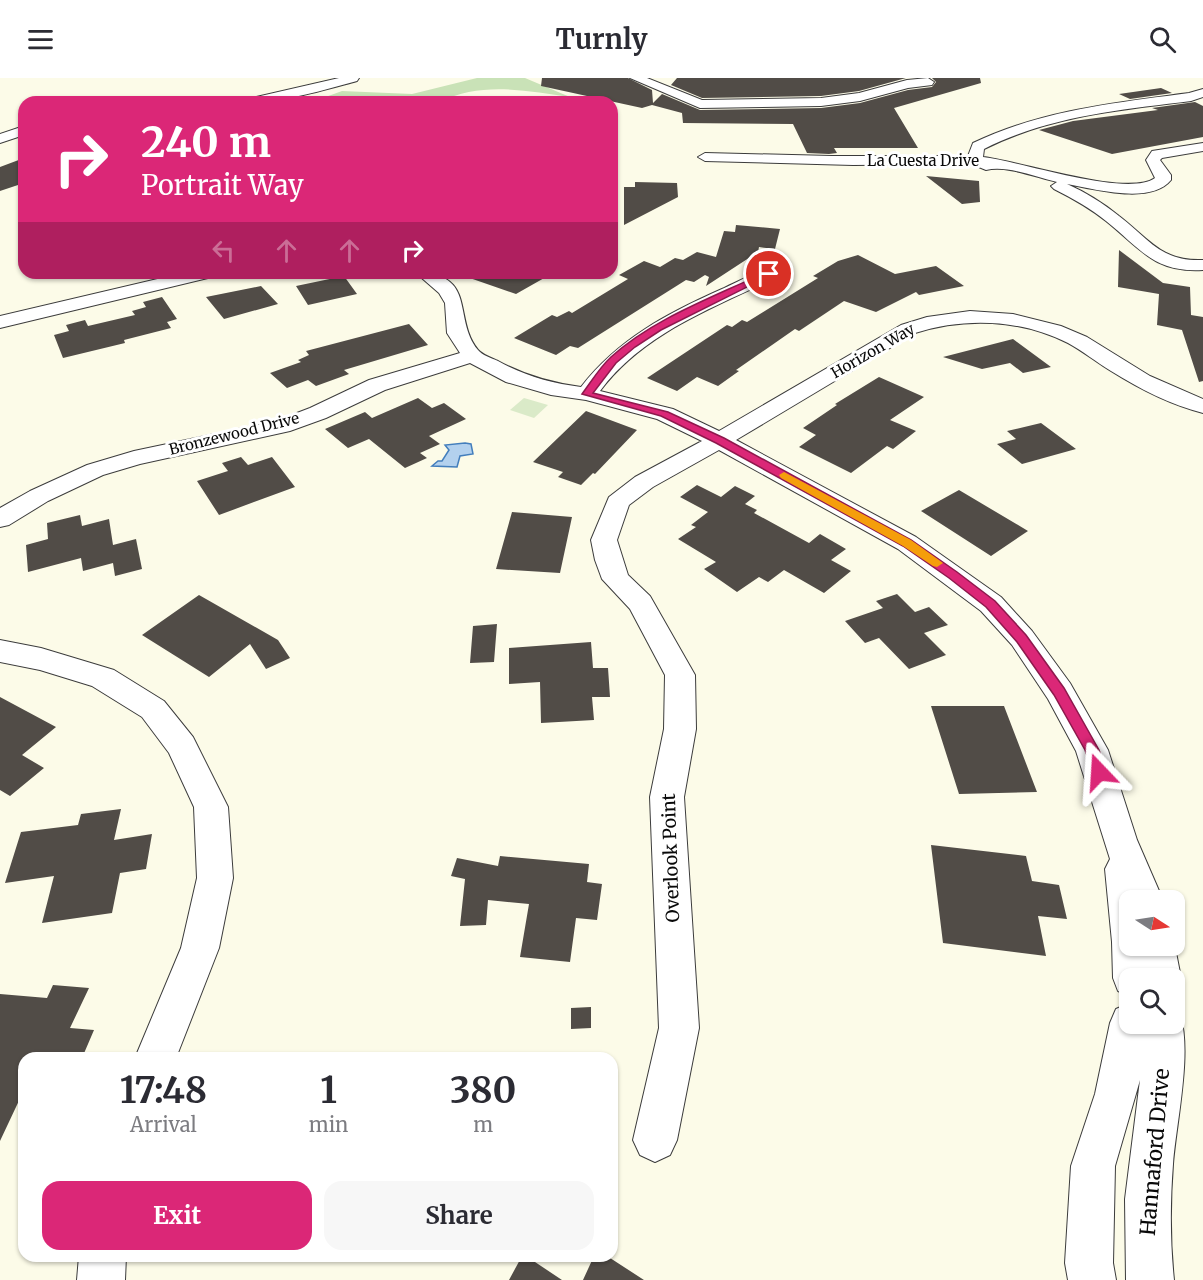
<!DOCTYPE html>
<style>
body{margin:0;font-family:Merriweather,serif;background:#f7f7f7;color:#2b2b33;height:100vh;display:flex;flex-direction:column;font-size:22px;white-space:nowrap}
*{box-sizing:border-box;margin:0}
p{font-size:20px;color:#7c7c81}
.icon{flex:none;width:33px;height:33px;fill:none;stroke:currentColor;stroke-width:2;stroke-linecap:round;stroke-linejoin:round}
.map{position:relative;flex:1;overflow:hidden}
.side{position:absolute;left:18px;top:974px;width:600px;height:210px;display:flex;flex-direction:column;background:#fff;border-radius:18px;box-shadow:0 2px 4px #0004}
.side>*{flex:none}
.banner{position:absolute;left:18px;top:18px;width:600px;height:183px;border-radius:18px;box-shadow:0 2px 4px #0004;background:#db2777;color:#fff;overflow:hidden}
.needle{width:39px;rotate:102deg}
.fabs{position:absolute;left:1119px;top:812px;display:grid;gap:12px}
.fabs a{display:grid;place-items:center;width:66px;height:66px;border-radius:12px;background:#fff;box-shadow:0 2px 4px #0004;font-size:30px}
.pin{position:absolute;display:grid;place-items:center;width:51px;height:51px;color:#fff;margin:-26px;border:3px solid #fff;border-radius:50%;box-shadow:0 2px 6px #0007}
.me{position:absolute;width:66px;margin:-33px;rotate:340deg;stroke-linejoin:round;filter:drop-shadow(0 0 4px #0008)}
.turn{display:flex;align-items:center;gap:21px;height:126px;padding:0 24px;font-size:27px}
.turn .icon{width:78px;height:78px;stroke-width:2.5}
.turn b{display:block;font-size:42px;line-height:51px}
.lanes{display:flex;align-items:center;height:57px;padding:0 24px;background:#0003;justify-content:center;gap:30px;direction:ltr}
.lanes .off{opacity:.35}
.eta{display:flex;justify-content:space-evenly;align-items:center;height:102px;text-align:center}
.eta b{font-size:36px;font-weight:700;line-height:42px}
.cta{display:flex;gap:12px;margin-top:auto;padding:12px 24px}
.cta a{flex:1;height:69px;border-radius:18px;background:#db2777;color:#fff;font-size:24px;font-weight:700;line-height:69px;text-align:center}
.cta a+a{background:#f7f7f7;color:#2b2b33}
header{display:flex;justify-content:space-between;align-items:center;height:78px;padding:0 24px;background:#fff;font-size:27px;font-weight:700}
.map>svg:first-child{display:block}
.green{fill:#c9e2b7}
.pitch{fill:#daeac8}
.water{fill:#b3d1ee;stroke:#437ebc;stroke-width:1.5}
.building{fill:#514c47}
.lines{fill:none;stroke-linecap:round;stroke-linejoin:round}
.minor-casing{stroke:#3c3c3c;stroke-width:2}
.minor{fill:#fff;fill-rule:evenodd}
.route{fill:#db2777;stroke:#8e194d;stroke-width:1.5}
.slow{fill:#f59e0b}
.labels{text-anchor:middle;stroke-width:6;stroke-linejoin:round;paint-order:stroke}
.far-street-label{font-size:15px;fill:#090909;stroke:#fff}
.street-label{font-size:18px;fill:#090909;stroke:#fff}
.near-street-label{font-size:21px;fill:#090909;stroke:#fff}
</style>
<header><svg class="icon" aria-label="menu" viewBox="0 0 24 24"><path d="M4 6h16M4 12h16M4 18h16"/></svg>Turnly<svg class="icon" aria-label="search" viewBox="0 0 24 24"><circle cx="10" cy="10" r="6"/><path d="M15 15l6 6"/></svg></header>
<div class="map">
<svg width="1203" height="1202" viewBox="0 0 1203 1202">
<rect width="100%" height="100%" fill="#fcfbe8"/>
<path class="green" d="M477,0H525L570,19C527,13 481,3 440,24H312L342,13L412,16Z"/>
<path class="pitch" d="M524,320L548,327L534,340L510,332Z"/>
<path class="water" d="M465,365L471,366L473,376L460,378L457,389L432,388L438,383H442L449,372L445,367Z"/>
<path class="building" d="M542,0H628L652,12L653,25L662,16L700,32L821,30L860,25L908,12L932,9L936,4L932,0H980L981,5L894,30L918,70H834L837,75L829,76L807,75L793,46L683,45L682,35L652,27L642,30L541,8Z
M677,0H906L859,13L821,18L702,20L671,7Z
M1161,10L1172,15L1130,21L1119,16Z
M1195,24L1203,28V59L1112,76L1039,52L1073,43L1158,32L1152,30Z
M24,80V105L0,113V89Z
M926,98L979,103L980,124L962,126Z
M635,104L677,105L678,119L624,147V109H635Z
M736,147L780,151L775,171L759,169L758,174L706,208L709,199L705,197L694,204L686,202L578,270L570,268L556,277L514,260L552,237L557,239L569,233L572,235L628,201L619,197L644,183L660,189L675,180L683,182L697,174L716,179L724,153L735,154Z
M1119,172L1163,205L1190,209L1191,237L1203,239V303L1199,304L1182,252L1157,247L1159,216L1118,209Z
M858,177L895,196L936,188L964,208L919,217L916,214L876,234L844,223L799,253L795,251L736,292L739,293L718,308L697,299L677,313L647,300L727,247L732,249L742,242L747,244L818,200L813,198L838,183Z
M465,195H553L516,216L464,198Z
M344,198L357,216L308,227L296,208Z
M261,208L278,226L224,241L206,219Z
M162,219L177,241L167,244L171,250L124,262L125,265L63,280L54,257L69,253L66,247L85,242L88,248L135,237L132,233L146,229L143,224Z
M409,246L428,267L344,292L349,296L316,308L308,302L287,310L270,295L301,284L298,282L309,277L306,273Z
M1013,261L1051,289L1023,295L1010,285L982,291L943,279Z
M879,299L924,319L890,342L916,353L893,371L887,368L851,395L799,369L816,357L803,350L837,327L835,326Z
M418,320L432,330L444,325L466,341L429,358L440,366L420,375L427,380L405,390L369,361L348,370L325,351L365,334L372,340Z
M586,333L637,352L595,396L593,395L581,407L558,399L563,394L533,384Z
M1041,345L1076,371L1022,386L997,366L1016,361L1007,353Z
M241,379L248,387L272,379L295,409L219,437L197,403L228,393L222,385Z
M697,407L721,419L735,408L755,418L745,426L757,432L754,435L809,465L820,456L846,471L831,482L851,493L824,515L784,492L768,504L759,499L737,514L704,491L716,484L678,461L696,449L691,447L708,434L680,419Z
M959,412L1028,453L991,478L921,433Z
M512,434L572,439L560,495L496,491Z
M80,437L82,448L109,441L113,467L136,461L142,491L115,498L113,485L83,493L81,480L28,494L26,467L48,461L47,445Z
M897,516L915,534L929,529L948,547L924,555L946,577L909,591L879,560L865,565L845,543L883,530L876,523Z
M199,517L278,562L290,580L266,591L250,566L209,599L142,557Z
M497,546L494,584L470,585L473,548Z
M591,564L593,590H608L610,619H592L594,642L541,645L540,604L509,606V570Z
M0,619L56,649L22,677L44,690L10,718L0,712Z
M931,628H1004L1037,714L959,716Z
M121,731L114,762L152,756L146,791L120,795L112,835L42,845L54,798L5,805L21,754L78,747L81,736Z
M931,767L1026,778L1032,803L1059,807L1067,841L1038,838L1046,878L943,865Z
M500,778L589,786L587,804L602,806L597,842L576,840L570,884L520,879L529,826L488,822L486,847L460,848L465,801L451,798L457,780L498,788Z
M53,907L89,910L70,950L94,952L82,980H24V1012L0,1063V916L47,920Z
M591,929V950L571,951V930Z
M522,1178H526L562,1202H509Z
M594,1178H607L644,1202H583Z"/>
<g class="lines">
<defs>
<path id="minor" d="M339,0H359L357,3C320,13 285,24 247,24L248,21Z
M630,0H647L702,22L821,20L859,15L907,2L928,0L934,4L932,7L908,10L860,23L821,28L700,30Z
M1203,11V19L1191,23C1119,32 1050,38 984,71L983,79C1020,83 1127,120 1155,100L1146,82L1152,73L1203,65V73L1162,80L1160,82L1171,97V102C1151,127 1094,111 1067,106C1085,114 1103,125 1119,138C1149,161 1161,184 1203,182V192C1154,195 1141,171 1106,143C1090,130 1072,120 1054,111L1051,108L1057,104C1035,99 1007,87 986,92L974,87L956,86L853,87L705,83L698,79L705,75L832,78H968L973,65C1042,32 1114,25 1189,15Z
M24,48V57L0,65V56Z
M769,191L775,192L778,196L775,200C713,230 643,255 600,313L673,331L719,353L901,247L927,239L970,233L1013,236L1061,248L1087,259L1150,298L1203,321V335C1171,327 1138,310 1111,293C1096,284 1083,273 1068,265C1020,241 965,239 915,255L736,362L916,459L1001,519L1032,553L1070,605L1108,672L1137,762L1163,822H1130V867H1174V864L1181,900L1174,914V900H1130V918L1118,913L1113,900L1112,864L1105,791L1110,781L1076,673L1048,621L1012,567L981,533L898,471L719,372L653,409L629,427L617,462L628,497L650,518L695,597L696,651L684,719L699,950L677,1062L670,1077L655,1084L640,1077L633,1062L659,950L650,719L664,651L665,597L630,531L602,501L595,482L591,462L609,419L635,399L702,363L657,341L586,322L551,317L506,304L470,285L385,312L326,340L290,353L140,386L103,397L48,423L9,447L0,449V430L30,413L87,387L134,373L276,343L310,330L369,302L460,275L447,255L445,225L439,215L416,195C478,195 452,240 478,272C482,277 491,280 498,283C525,298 551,305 581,309C618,261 668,235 722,211C737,204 753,195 769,191Z
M183,195H215L212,199L0,250V238Z
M0,562L41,570L114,592L164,623L193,659L228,729L233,800L219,870L176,980H135L181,870L197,800L194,729L169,675L142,639L92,608L40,592L0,584Z
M1130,925V945H1174V929L1178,931C1194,968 1176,1045 1173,1086C1170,1125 1170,1164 1174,1202H1126L1125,1121L1140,1002L1115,1088L1113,1185L1116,1202H1068L1065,1185L1071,1088L1095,1016L1110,945L1116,931Z
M79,1178H126L125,1202H77Z"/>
</defs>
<use href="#minor" class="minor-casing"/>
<use href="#minor" class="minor"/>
</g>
<path class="route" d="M766,194L773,196L661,252L635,269L616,285L593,315L668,334L724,360L911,462L957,494L995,523L1026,557L1064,610L1099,672L1107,694L1104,698H1094L1085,672L1054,617L1017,564L986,529L949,500L903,468L716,365L661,338L582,316C591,304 600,289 611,279C654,240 714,219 766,194Z"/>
<path class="slow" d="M784,394L911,462L943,485L937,489L933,488L903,468L781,400L779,397Z"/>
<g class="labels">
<g class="far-street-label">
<text x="923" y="88">La Cuesta Drive</text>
<text transform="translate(873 273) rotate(-30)" y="5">Horizon Way</text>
<text transform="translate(234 356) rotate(-14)" y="5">Bronzewood Drive</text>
</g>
<g class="street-label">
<text transform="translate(671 780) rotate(-92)" y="6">Overlook Point</text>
</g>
<g class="near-street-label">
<text transform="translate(1155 1074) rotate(-85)" y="7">Hannaford Drive</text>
</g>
</g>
</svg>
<div class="fabs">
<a><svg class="needle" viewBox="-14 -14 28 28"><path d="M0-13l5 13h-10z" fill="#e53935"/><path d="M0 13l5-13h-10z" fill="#7c7c81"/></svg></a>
<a><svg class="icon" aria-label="search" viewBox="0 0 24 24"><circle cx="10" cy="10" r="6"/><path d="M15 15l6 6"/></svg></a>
</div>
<div class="pin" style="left:769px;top:196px;background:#d93025"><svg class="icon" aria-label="arrive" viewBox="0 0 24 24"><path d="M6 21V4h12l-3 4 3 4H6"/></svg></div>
<svg class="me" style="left:1099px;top:694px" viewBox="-20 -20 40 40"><path d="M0-17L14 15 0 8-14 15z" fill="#db2777" stroke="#fff" stroke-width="4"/></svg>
<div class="banner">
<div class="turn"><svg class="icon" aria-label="right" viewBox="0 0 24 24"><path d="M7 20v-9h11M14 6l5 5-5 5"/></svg><div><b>240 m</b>Portrait Way</div></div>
<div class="lanes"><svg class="icon off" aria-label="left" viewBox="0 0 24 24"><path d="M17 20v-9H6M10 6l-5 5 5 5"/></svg><svg class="icon off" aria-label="ahead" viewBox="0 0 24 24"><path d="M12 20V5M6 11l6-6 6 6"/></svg><svg class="icon off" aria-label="ahead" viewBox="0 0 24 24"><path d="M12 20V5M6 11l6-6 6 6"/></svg><svg class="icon" aria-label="right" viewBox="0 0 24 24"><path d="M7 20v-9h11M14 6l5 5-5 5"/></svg></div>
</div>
<section class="side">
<div class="eta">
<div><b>17:48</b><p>Arrival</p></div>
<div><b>1</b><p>min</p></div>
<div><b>380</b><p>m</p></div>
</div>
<div class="cta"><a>Exit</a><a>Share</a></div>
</section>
</div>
